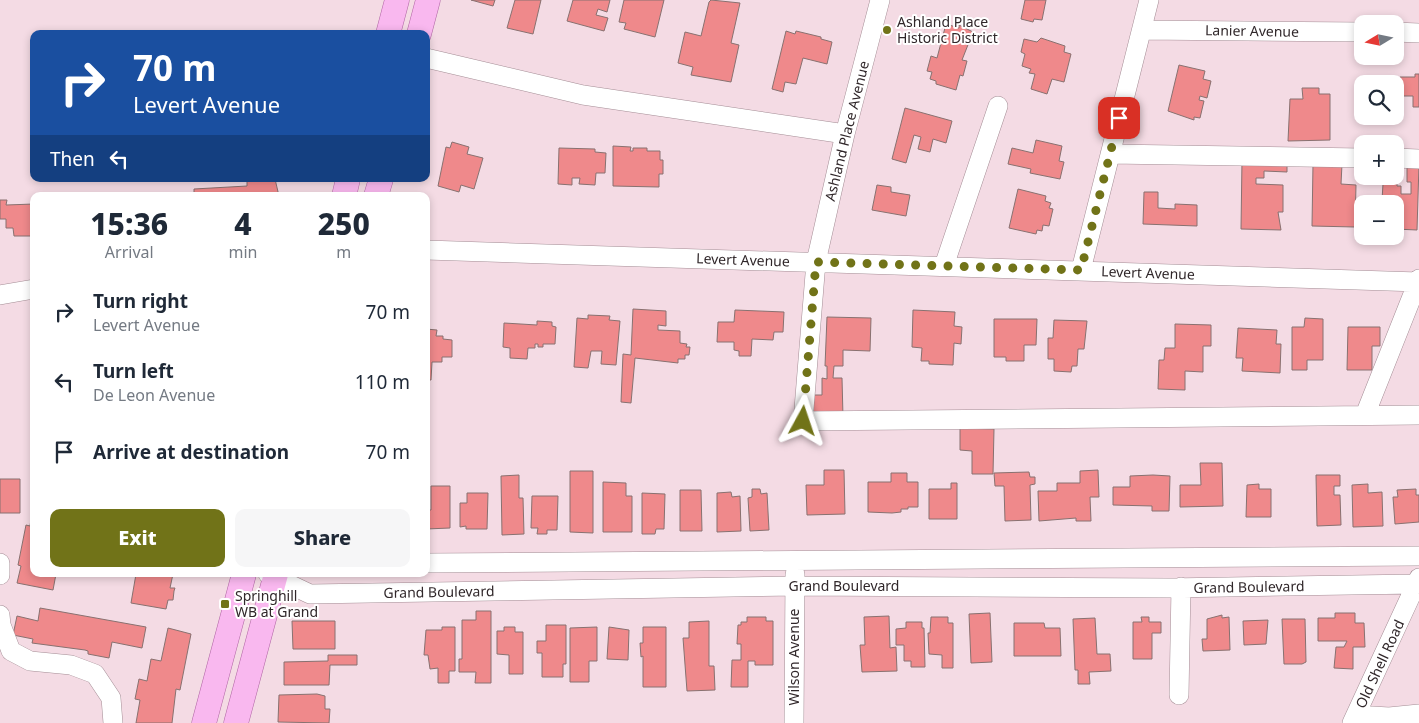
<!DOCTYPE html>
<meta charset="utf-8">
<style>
body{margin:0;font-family:"Noto Sans",sans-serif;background:#f6f6f7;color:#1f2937;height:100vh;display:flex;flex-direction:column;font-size:19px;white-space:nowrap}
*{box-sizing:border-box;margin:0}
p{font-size:16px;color:#747a83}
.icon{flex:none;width:28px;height:28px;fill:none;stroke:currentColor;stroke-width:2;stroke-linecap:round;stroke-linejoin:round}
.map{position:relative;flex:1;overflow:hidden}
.panel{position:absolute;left:30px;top:192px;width:400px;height:385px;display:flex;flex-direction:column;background:#fff;border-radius:10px;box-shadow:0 2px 8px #0003}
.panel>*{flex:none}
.banner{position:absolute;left:30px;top:30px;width:400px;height:152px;border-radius:10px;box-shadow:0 2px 8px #0003;background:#1a4fa0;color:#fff;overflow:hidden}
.needle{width:32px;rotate:260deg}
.fabs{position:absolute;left:1354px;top:15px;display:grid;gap:10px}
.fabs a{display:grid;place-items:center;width:50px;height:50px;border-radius:10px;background:#fff;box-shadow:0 2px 8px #0003;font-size:25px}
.pin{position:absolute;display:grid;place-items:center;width:42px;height:42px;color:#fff;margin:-21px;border-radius:10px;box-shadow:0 2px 8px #0006}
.me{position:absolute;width:55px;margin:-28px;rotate:5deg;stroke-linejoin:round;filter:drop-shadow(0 0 4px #0008)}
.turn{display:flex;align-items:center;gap:18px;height:105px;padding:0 20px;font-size:22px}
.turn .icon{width:65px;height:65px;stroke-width:2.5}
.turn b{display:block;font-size:35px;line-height:42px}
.then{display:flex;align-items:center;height:48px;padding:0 20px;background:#0003;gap:10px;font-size:19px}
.eta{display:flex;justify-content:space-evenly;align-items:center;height:85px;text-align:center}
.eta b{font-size:30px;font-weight:800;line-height:35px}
.primary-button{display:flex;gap:10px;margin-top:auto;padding:10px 20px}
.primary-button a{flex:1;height:58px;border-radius:10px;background:#717318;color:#fff;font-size:20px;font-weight:800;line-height:58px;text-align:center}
.primary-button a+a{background:#f6f6f7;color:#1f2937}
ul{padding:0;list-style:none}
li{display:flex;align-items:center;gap:15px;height:70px;padding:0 20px}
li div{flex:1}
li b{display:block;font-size:19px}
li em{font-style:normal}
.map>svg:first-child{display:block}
.building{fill:#ef898b;stroke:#887170}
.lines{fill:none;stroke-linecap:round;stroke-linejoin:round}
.minor-casing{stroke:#a48d95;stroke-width:20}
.major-casing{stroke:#b066a4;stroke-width:25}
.minor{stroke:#fff;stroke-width:19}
.major{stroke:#f9b8ef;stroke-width:24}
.route{stroke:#717318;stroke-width:9;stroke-dasharray:0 16.2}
.poi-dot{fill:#717318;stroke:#fff;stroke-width:2}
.labels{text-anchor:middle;stroke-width:4;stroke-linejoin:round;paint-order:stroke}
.poi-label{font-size:14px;fill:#30272a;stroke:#fff;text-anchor:start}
.street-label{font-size:14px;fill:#30272a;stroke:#fff}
</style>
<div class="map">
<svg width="1419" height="723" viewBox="0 0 1419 723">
<rect width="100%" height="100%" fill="#f4dbe4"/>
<path class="building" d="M471,0H495L493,6Z
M515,0H541L533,34L507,28Z
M573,0H610L607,12L598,9L596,15L608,18L604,31L567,21Z
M624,0H664L655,37L624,29L626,23L619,22Z
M711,0L740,3L731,43L739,45L731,82L691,75L693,67L678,63L685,32L701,36L709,2Z
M1025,0H1046L1042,20L1034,19L1033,22L1021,19Z
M946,24L959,28V25L973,32L962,60L967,61L963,76L960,75L956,90L936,84V81L930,79L932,72L927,71L931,56L937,58Z
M786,31L795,34L796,31L821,37V39L832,42L827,64L803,58L796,84L785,82L783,92L772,89Z
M1041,38L1065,46L1064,52L1071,54L1064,82L1052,79L1047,94L1031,89L1035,74L1029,73L1031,69L1022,66L1025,54L1021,52L1024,39L1037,42Z
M1179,65L1205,71L1203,79L1211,81L1207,98L1200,96L1199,100L1204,101L1200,118L1194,117V120L1168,111Z
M1415,74H1419V107H1413V96H1400V77H1415Z
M1302,88H1319V94H1330V140L1288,141L1290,99H1303Z
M905,108L952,121L946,143L933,139L930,152L918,149L921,137L914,135L906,163L892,159Z
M1036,140L1062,146L1059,161L1064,162L1060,179L1030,173L1031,169L1008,164L1012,148L1033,153Z
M452,142L469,147L467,154L483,158L474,189L461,185L459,192L438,186L446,147L450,148Z
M613,146L631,147L630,151H633V148H647V151H660V160H663V174H659V187L613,186Z
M559,148L595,149V152L606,153L605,173H596L595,185L579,184L580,178H572V185L558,184Z
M1242,160L1287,161V172L1264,171V178H1256V184L1283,185V212H1278L1281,230L1241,229Z
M1313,164H1342L1341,184L1356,185L1355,227L1312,226Z
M1419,164L1417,230L1395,229V204H1386V200H1382L1383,184L1397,183V186H1401V194H1411V182H1407V168Z
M247,179H275L279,196H194V189L247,186Z
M877,185L891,187V192L910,195L906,216L872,210Z
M1018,189L1046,196L1045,201L1051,203L1049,208L1053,209L1049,226L1043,225L1042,231L1037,230L1036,234L1009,228Z
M1144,192H1158V208L1175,209V204L1197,205V226L1143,224Z
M0,200H7L6,205L34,204V236H14L13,228H6V219H0Z
M633,309L666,311V326L658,325V330L680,331V343L687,344L686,347H690L689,355H685V359H678V363L635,358L631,403L621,402L623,354L631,355Z
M735,310L784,312L783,332H774L773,340L752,339L751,356H739V351L734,350V342H717L718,322H734Z
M913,310L955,312L954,326L962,327L961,344L954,343L953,365L929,364V361H921L922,348L912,347Z
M588,315L610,316L609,320L620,321L616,365L601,364L602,351H591L588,368L574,367L577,318L588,319Z
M827,317L871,318L870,351L843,350V366H834L833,378H842L843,417L811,416L812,395H822V378L827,379V366H825Z
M1305,318L1323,319V360H1307V370H1292V327H1304Z
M994,319H1037L1036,345H1024V361H1006V357H994Z
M1054,320L1087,321L1084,349H1078L1077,366H1072L1071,372L1054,371V359H1048V338H1053Z
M537,321L552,322V326L556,327L555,344H543V347H538V344H535V348H528L527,359L510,358V348L503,347L504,323L537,325Z
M1175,324L1211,325V346H1203V372L1185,371V390L1158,389L1159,360H1164L1165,348H1175Z
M1348,327H1380V346H1372V370H1347Z
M1238,328L1277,330L1276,344H1281L1280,373L1242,371L1243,358H1236Z
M426,329L437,330L436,336H443V339L452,340V357H442V362H432L431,380H426Z
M960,428L994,429L993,474H972V451L960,450Z
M1200,463H1222L1223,506L1180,507V485H1201Z
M824,470H844L845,514L807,515L806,485H824Z
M1098,470L1099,497H1090L1091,521H1076V518L1039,521L1038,491H1057V483H1080V471Z
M570,471H593V533L570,532Z
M1029,472L1030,477H1035V484L1030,485L1031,520L1005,521L1004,486H995L994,473Z
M891,473H907V482H918V507H908V509H901V512L892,513L868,512V482H891Z
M519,475V498H523L524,534L502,535L501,476Z
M1153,475L1170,476L1169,511H1152V506L1113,505V487H1130V476Z
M1316,475H1340V486H1334V495H1340L1341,525L1317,526Z
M0,479H20V513H0Z
M603,482L626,483V496H632V532H603Z
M951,483H957V519H929V489H951Z
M1259,484V489H1271V517H1246L1247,485Z
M1368,484V493L1382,492L1383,526L1353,527L1352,485Z
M431,486H450V528L426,529V510H431Z
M752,489H760L761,494L767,493L769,530L750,531L748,498L752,497Z
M1416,489V495H1419V522L1395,524L1393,497H1398L1397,490Z
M680,490H701L702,531H680Z
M731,492L732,497L740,496L741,531L717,532V493Z
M467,493H488L487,529H466V526L460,527V503H467Z
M642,493L665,494L664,529H656L655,534H642Z
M532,496H558L557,530H547V534H537L538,528H531Z
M33,507L34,574H56L53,590L17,583L21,566L18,565L26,525L30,526Z
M136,574H173L170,588H175L174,591L173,600H168L166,609L131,603Z
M40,608L146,627L142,648L112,642L109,658L88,654V651L85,650L32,643L33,639L13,635L17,616L38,621Z
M476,611H491V683H475L476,672H459V659H462V620H476Z
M990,613L992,662L971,663L969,614Z
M1335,613H1355V623H1364L1365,647H1353V669L1334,668L1336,647H1344L1347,641H1318V618H1335Z
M1222,615V618L1229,617L1230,650L1203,651L1202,639H1207V619Z
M889,616L890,648L896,647L897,671L862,672L860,645H865L864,617Z
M747,617H766V621H773V665H755V661H748V687H731L732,660H741V644H737L738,625H741V622H747Z
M931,617H948V623H953V668H942V655L929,654L928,633H930Z
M1141,617H1149V622H1161V633H1152V659H1133V622H1142Z
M1095,618L1097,654H1110L1111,671L1089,672L1090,684H1078V670H1075L1073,619Z
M1282,619H1305L1306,662L1302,664H1284Z
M1268,620L1266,644L1244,645L1243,621Z
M292,621H335V649H293Z
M709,621V666H714L715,690L687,691L683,638H689V622Z
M906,622H922V628H924L925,667H911V661H904V645H896V629L906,628Z
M1014,623H1044L1045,628H1060L1061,656H1014Z
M546,625H566V664H563V677H542V653H537V641H546Z
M442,627H455V671H449V683H438V668L430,669L428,655H424L426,630H442Z
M504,627H515V632H523V674H509V655L497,654V631H504Z
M597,627V661H589V682H570V628Z
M609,627L629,630L628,660L607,659Z
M643,627H666V687H643V656L641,657L640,643H643Z
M168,628L191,634L180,690L176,689L172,723H136L140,700L135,699L139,679L147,681L151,659L161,661Z
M328,655H357V665H330L329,685H284V662L328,661Z
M317,694L325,696V709H330L329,723L278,722L279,695Z"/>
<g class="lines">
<defs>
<path id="minor" d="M880,0L845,134L816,262L803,421L1419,415
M1142,30L1362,32
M1395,32L1419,33
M426,58L583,95L845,134
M1110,154L1362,158
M1395,158L1419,159
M426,250L1419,282
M944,266L998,106
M1081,270L1149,0
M0,295L34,289
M1365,415L1419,279
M0,563V575
M426,563L1419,556
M268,574L310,594L795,586L1168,588L1417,584
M0,615L1,625L11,651L30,661L71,665L95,674L111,698L113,723
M1179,695L1181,587
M1356,715L1389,717L1419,714
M794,723L795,574
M1352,723L1419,578"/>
<path id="major" d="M388,34L397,0
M419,34L428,0
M344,196L348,179
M376,196L381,179
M204,723L244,574
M236,723L276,574"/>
</defs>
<use href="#minor" class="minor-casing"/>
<use href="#major" class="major-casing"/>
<use href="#minor" class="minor"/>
<use href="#major" class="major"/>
</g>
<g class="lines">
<path class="route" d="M803,421L816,262L1081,270L1119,118"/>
</g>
<g class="poi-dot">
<circle cx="887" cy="30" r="5"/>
<rect x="220" y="599" width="10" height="10" rx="2.5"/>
</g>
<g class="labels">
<g class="poi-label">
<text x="897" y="27">Ashland Place<tspan x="897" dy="16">Historic District</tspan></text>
<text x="235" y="601">Springhill<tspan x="235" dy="16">WB at Grand</tspan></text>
</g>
<g class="street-label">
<text transform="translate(1252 31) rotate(1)" y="5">Lanier Avenue</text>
<text transform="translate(847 131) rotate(-76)" y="5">Ashland Place Avenue</text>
<text transform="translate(743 260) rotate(2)" y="5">Levert Avenue</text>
<text transform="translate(1148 273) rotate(2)" y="5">Levert Avenue</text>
<text x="844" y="591">Grand Boulevard</text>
<text transform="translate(1249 587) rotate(-1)" y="5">Grand Boulevard</text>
<text transform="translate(439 592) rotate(-1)" y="5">Grand Boulevard</text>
<text transform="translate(794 657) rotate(-90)" y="5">Wilson Avenue</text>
<text transform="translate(1380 664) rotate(-65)" y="5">Old Shell Road</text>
</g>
</g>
</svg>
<div class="fabs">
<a><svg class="needle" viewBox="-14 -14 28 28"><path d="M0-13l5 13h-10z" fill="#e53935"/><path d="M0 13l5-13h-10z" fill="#747a83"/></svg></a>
<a><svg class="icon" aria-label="search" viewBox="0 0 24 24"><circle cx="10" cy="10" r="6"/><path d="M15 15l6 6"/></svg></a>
<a>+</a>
<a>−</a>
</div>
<div class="pin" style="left:1119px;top:118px;background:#d93025"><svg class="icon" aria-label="arrive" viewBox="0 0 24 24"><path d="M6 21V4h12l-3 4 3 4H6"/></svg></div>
<svg class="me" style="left:803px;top:421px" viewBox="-20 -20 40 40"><path d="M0-17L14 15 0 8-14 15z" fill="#717318" stroke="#fff" stroke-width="4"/></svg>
<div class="banner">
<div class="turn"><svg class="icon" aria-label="right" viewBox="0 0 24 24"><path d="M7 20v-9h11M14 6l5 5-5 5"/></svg><div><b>70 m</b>Levert Avenue</div></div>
<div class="then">Then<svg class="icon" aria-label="left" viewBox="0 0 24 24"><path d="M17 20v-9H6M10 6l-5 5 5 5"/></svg></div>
</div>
<section class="panel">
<div class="eta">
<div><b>15:36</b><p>Arrival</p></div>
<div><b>4</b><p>min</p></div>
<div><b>250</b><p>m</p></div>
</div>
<ul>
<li><svg class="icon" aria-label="right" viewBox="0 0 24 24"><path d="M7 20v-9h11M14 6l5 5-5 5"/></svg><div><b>Turn right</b><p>Levert Avenue</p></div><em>70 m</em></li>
<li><svg class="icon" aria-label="left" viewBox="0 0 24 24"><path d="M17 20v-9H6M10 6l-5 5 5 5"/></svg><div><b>Turn left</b><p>De Leon Avenue</p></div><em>110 m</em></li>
<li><svg class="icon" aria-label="arrive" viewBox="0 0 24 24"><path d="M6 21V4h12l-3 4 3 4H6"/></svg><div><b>Arrive at destination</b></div><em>70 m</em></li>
</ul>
<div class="primary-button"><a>Exit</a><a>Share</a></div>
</section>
</div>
